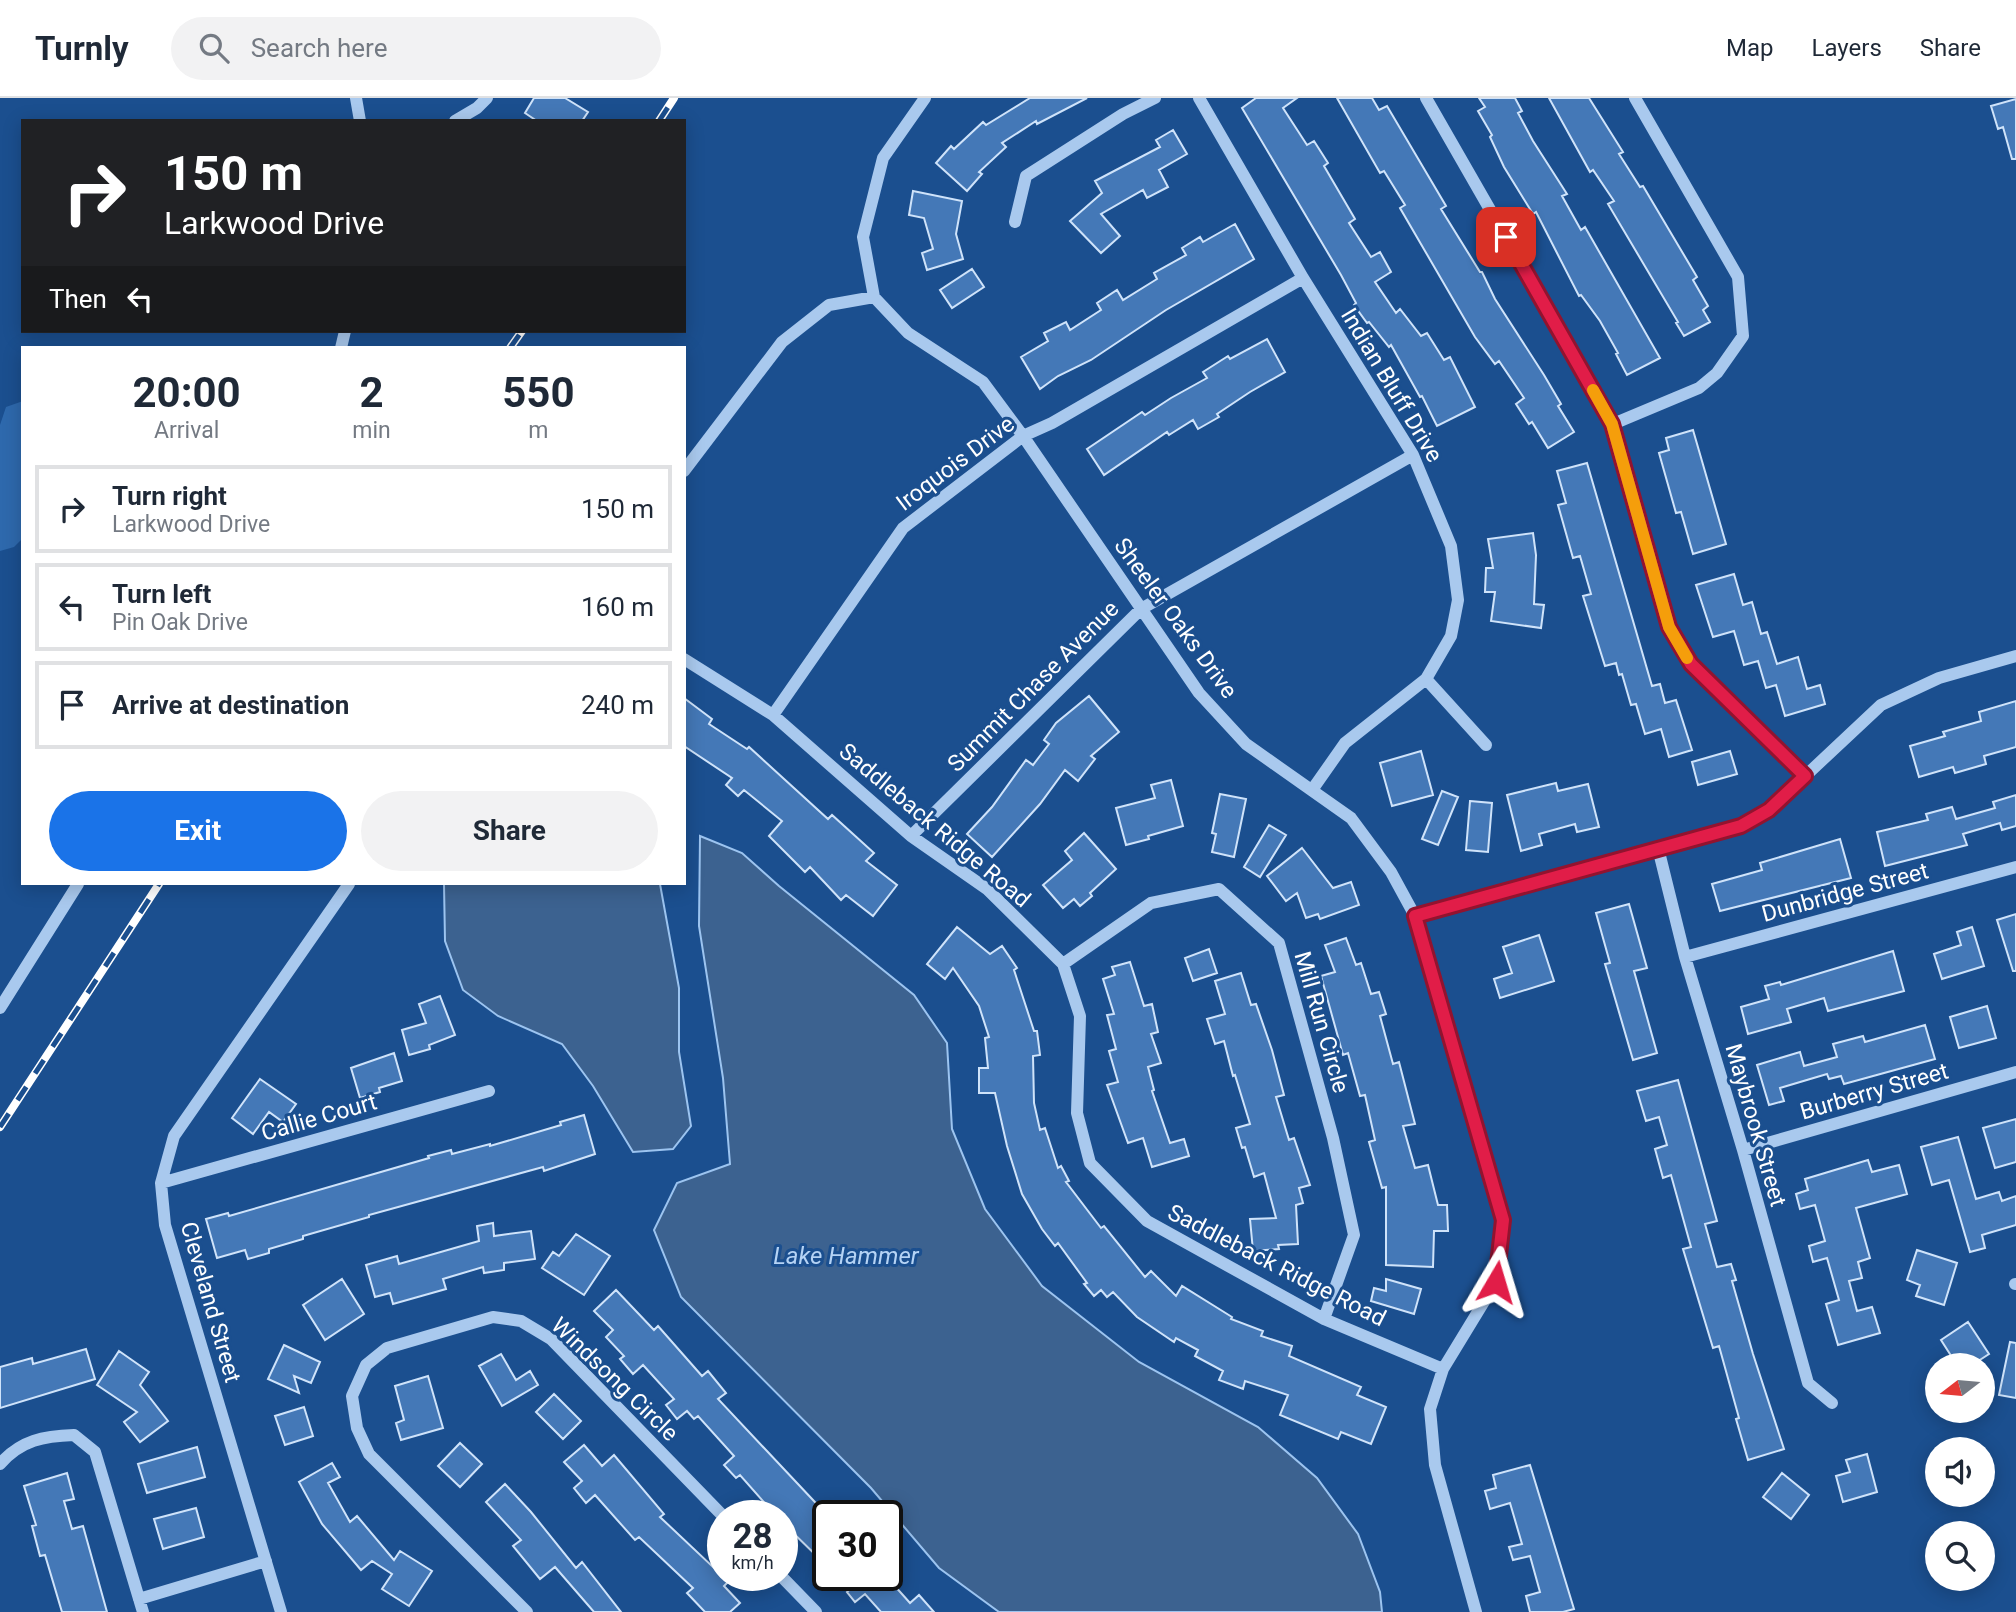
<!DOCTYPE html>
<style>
body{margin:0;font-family:Roboto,sans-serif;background:#f2f2f3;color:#1f2937;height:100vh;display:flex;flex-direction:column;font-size:26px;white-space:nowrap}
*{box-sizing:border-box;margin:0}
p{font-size:23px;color:#747a83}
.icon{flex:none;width:38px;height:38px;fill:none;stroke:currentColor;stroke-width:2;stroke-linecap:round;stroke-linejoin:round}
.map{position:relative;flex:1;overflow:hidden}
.sheet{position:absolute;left:21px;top:248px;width:665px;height:539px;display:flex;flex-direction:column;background:#fff;border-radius:0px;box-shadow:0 4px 18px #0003}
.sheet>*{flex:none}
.top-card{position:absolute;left:21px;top:21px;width:665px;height:214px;border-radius:0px;box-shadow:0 4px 18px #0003;background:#202124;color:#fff;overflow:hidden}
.needle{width:46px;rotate:254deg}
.fabs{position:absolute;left:1925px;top:1255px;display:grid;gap:14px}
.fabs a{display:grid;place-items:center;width:70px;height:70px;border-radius:50%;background:#fff;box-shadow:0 4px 18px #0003;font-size:35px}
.speed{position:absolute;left:707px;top:1402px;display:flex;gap:14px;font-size:35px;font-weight:700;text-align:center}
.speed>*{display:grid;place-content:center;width:91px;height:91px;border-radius:50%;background:#fff;box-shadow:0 4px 18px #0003;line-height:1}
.speed small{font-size:18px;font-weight:400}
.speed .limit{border:4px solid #111;border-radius:10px;background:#fff;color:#111}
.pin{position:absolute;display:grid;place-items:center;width:60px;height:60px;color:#fff;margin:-30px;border-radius:14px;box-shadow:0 4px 10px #0006}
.me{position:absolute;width:77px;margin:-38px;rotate:7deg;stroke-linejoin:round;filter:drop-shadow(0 0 5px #0008)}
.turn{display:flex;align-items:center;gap:24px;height:147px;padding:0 28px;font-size:32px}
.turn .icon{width:91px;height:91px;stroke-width:2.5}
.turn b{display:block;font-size:49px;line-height:60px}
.then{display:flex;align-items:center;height:66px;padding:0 28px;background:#0003;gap:14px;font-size:26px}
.eta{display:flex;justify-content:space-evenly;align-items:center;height:119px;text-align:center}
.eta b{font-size:42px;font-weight:700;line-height:49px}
.action{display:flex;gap:14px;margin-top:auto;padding:14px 28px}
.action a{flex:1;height:80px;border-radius:42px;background:#1a73e8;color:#fff;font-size:28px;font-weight:700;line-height:80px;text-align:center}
.action a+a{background:#f2f2f3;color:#1f2937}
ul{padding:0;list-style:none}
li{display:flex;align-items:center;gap:21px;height:88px;margin:0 14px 10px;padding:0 14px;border:4px solid #e0e1e3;border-radius:0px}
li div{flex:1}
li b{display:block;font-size:26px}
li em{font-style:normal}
header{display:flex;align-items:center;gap:42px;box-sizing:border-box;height:98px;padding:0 35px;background:#fff;border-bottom:2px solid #e0e1e3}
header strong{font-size:33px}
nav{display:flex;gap:38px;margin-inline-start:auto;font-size:24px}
.search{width:490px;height:63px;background:#f2f2f3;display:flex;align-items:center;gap:18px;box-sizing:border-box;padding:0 24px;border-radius:38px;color:#747a83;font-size:26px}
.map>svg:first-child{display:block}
.green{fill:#2e69ad}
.water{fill:#3c6290;stroke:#9cc4f0;stroke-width:2}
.building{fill:#4478b7;stroke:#cfe3fa;stroke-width:2}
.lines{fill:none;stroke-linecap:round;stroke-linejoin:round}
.minor{stroke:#a9c9ee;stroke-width:12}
.rail-casing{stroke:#fff;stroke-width:8}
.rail{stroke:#1b4f8f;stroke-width:5;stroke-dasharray:16;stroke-linecap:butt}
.route-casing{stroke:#92132f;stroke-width:18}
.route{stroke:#e11d48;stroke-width:12}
.slow{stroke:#f59e0b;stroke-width:12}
.labels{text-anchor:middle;stroke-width:6;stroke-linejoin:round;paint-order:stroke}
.street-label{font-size:23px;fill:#fff;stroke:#1b4f8f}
.water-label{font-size:24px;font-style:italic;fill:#b5d3f5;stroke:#1b4f8f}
</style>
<header>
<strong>Turnly</strong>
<div class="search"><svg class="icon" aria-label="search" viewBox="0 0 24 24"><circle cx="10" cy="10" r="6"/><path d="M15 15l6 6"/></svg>Search here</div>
<nav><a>Map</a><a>Layers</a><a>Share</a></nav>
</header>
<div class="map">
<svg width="2016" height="1514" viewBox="0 0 2016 1514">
<rect width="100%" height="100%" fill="#1b4f8f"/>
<path class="green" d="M23,303V440L14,449L0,453V327L6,309Z"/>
<path class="water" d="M700,738L742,755L779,788L914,897L947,945L952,1031L985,1111L1042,1188L1139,1264L1258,1329L1317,1380L1358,1436L1380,1494L1382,1514H999L939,1470L871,1390L681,1199L654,1132L677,1085L730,1066L723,980L699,828Z
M444,786H660L679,890V954L691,1028L673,1051L633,1054L593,988L562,946L498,918L463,892L445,843Z"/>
<path class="building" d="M534,0H565L588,14L582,23H537L525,15Z
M1030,0H1087L1037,26L1036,23L1002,45L1006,49L979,74L982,76L967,93L936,65L951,48L954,51L983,24L986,27Z
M1256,0H1297L1283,10L1307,47L1314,43L1328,65L1324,68L1355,121L1349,125L1371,159L1380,154L1391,174L1375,184L1396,215L1400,211L1421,238L1427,235L1444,262L1450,259L1475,309L1437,328L1422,298L1420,299L1391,247L1389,249L1369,224L1367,225L1354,207L1356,205L1341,177L1242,10Z
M1337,0H1372L1379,12L1387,8L1446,108L1441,111L1480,174H1482L1495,201L1544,277L1561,306L1558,308L1574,334L1548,350L1532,324L1529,326L1516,306L1524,300L1499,263L1495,266L1475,239L1400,110L1405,107L1384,73L1380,75Z
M1479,0H1515L1522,13L1518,15L1533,43L1567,96L1562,98L1581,132L1585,129L1660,260L1627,277L1616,256L1618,255L1600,223L1581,197L1579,198L1536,114L1533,116L1504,69L1490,39L1492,37L1478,13L1485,9Z
M1549,0H1589L1623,54L1619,56L1640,89L1643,88L1697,179L1693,182L1708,208L1703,212L1710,224L1684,238L1676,225L1678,224L1608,106L1614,103L1593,72L1590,74Z
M2016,1V61H2012L2003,29L1998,31L1991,8Z
M1173,32L1187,56L1159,72L1168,89L1147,100L1143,92L1101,116L1120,138L1101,155L1070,123L1102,95L1095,83L1160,49L1156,42Z
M913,93L962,103L956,136L963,161L927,172L922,155L933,151L924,120L909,117Z
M1235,126L1254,161L1166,212L1091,262L1058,278L1040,291L1021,259L1048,243L1044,235L1066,224L1070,232L1101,212L1097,205L1117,192L1123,202L1157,181L1154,175L1186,157L1182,150L1200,139L1203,144Z
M972,171L984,189L952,210L940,192Z
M1267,241L1285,274L1250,294L1217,316L1219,319L1198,331L1193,322L1169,337L1167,334L1104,377L1087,351L1142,314L1145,317L1171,300L1207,280L1203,274L1228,258L1230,261Z
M1693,332L1726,446L1693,456L1681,414L1676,415L1659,355L1669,352L1666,340Z
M1587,365L1652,588L1660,586L1665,605L1676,602L1692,652L1669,659L1661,631L1645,636L1636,606L1631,607L1622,576L1619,577L1616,565L1605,568L1583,498L1591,496L1580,458L1573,460L1558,407L1566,405L1557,373Z
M1533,435L1536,457L1534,506L1544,507L1541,530L1491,523L1495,494H1485L1486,470H1493L1488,441Z
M1734,476L1743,507L1752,504L1761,536L1767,534L1777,566L1798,559L1807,591L1820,587L1825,606L1785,618L1776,587L1766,590L1758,563L1744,567L1734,533L1713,539L1696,487Z
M1089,598L1119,634L1091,658L1095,661L1078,683L1065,672L1040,706L992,759L967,736L992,709L1026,662L1033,667L1049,646L1044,642L1056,625Z
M684,600L712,621L709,626L747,651L749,649L828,721L832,717L874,755L866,763L897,787L873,818L846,797L841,802L810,769L805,774L769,738L782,723L744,692L738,698L726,687L732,680L684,648Z
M2016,603V649L1984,658L1986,666L1955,675L1953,669L1919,679L1910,648L1945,638L1943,634L1981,623L1979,614Z
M1421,653L1433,697L1392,708L1380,665Z
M1730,653L1737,676L1698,687L1692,664Z
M1171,682L1183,728L1148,738L1149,741L1126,747L1116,710L1155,700L1151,687Z
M1556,685L1558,693L1588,686L1599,729L1577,734L1575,726L1539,736L1542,747L1521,753L1507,697Z
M1442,693L1458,699L1438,747L1422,741Z
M1220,696L1246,701L1234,759L1212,754L1216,736L1212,735Z
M2016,697V728L2002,732L2000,725L1963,736L1967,747L1885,768L1877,734L1928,722L1926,716L1952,709L1956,721L1995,710L1993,704Z
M1470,703L1492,705L1488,754L1466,752Z
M1269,727L1286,737L1260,779L1244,769Z
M1084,735L1116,771L1090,795L1092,798L1080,808L1074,801L1063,810L1043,787L1072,762L1065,753Z
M1840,741L1851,780L1720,813L1712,786L1762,772L1760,765Z
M1302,750L1333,790L1351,784L1359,807L1320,821L1318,816L1306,820L1297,795L1286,803L1267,778Z
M1629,806L1647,870L1634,873L1657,955L1633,962L1605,866L1610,865L1596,815Z
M2016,816V873H2013L1997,822Z
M957,829L990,856L1002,848L1017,870L1014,872L1034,933H1037L1040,957L1033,958L1034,1005L1040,1032L1045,1030L1058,1070L1061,1068L1069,1083L1066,1084L1101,1130L1104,1128L1145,1179L1151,1173L1176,1198L1182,1188L1232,1219L1231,1221L1263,1233L1261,1238L1292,1248L1289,1258L1361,1289L1357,1297L1386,1309L1371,1346L1341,1334L1338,1341L1280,1317L1288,1297L1245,1283L1243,1291L1219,1282L1223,1273L1195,1258L1198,1252L1176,1240L1174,1244L1137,1219L1113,1194L1107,1199L1101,1192L1094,1198L1084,1186L1087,1185L1058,1145L1055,1148L1042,1131L1022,1096L1007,1048L995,995H979V970H988L985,940L989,939L979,908L953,870L945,881L927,866Z
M1972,829L1984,868L1942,881L1934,856L1961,847L1957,834Z
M1539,837L1554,883L1500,900L1494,881L1512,875L1503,849Z
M1346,840L1356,867L1361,865L1371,896L1379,894L1386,916L1380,918L1393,966L1399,964L1415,1026L1403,1028L1415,1070L1428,1067L1438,1107H1447L1448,1133H1434L1433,1169L1386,1167V1089L1382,1090L1369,1044L1375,1042L1365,997L1360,998L1348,955L1343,957L1321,878L1335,874L1325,847Z
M1209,851L1217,875L1193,883L1185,860Z
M1893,853L1904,893L1828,913L1824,900L1787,911L1791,924L1748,936L1741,909L1769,901L1765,888L1780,884L1781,887Z
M1130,864L1144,908L1152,906L1158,934L1151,936L1161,965L1148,969L1154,992L1152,993L1170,1045L1184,1041L1189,1058L1152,1069L1143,1040L1128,1045L1107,987L1118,984L1109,953L1116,951L1107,917L1114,916L1103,881L1115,877L1112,869Z
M1241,875L1251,907L1256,906L1272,952L1284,997L1276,999L1289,1042L1294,1040L1310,1087L1299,1090L1303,1105L1296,1107L1298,1146L1278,1147L1279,1151L1253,1153L1250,1121L1276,1120L1264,1075L1254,1079L1245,1049L1242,1050L1236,1030L1250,1026L1235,977L1233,978L1224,943L1215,946L1207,921L1225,916L1215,883Z
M440,898L455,937L429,947L430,951L409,957L402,932L426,925L419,906Z
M1987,908L1996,940L1959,950L1950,919Z
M1925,927L1935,961L1844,986L1841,978L1829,981L1827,976L1780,990L1784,1003L1769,1007L1757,967L1800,954L1804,968L1837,959L1833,946L1863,938L1865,944Z
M394,955L402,983L379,990L380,994L360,1000L351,970Z
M260,981L296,1006L283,1024L269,1014L253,1036L232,1020Z
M1678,982L1717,1123L1705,1126L1717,1169L1731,1166L1736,1182L1732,1183L1753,1256L1784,1351L1748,1362L1736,1321L1739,1320L1719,1248L1713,1250L1683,1151L1691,1149L1671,1077L1663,1080L1655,1051L1667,1047L1659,1019L1646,1023L1637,993Z
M584,1017L595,1056L544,1073L543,1069L369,1117V1119L303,1138V1141L269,1151V1155L248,1161L245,1152L217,1160L206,1121L228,1115L229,1118L429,1060L428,1058L451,1052L452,1056L490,1046V1048L561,1027L560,1024Z
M2016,1021V1064L1995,1070L1983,1030Z
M1958,1039L1976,1101L1999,1094L2002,1103L2016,1098V1127L1982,1137L1985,1150L1970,1154L1949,1082L1932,1087L1921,1049Z
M1868,1062L1872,1074L1899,1067L1907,1096L1856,1110L1870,1160L1858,1164L1862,1180L1849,1183L1857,1213L1872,1209L1880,1235L1838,1247L1826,1206L1839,1202L1827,1160L1813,1164L1809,1148L1825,1143L1815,1107L1800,1111L1796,1096L1808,1092L1805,1081Z
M493,1125L494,1138L531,1133L535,1161L504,1165V1172L484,1175L483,1169L443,1181L446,1191L393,1206L390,1195L375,1199L366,1167L397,1158L399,1166L479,1143L477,1128Z
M576,1136L610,1158L584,1197L542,1170L553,1154L559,1158Z
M1917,1152L1957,1165L1944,1207L1916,1198L1920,1187L1907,1182Z
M342,1181L364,1216L325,1242L303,1207Z
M1386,1181L1421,1191L1414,1216L1371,1203L1374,1190L1386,1193Z
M616,1192L654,1232L658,1228L702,1278L708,1273L726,1295L718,1301L828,1418V1469L782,1424V1418H776L740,1377L736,1380L724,1367L734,1358L698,1318L694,1321L687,1313L677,1321L666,1307L674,1301L643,1267L633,1276L620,1261L624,1258L606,1239L613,1232L594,1213Z
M1968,1224L1989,1256L1972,1267H1957L1941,1242Z
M2010,1244L2016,1245V1300L1999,1297Z
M284,1247L320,1264L311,1285L294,1278L299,1295L268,1281Z
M86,1251L95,1281L0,1310V1269L32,1260L33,1266Z
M119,1253L149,1274L140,1287L168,1323L140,1344L124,1324L137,1314L97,1287Z
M501,1256L516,1282L530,1273L538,1287L502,1308L479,1268Z
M428,1278L443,1330L401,1342L396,1325L404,1322L395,1288Z
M554,1296L581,1323L563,1341L536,1314Z
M304,1309L313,1338L285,1347L275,1318Z
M460,1345L482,1366L460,1389L438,1368Z
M584,1347L602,1368L614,1357L664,1416L660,1419L714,1470L723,1462V1477H735L724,1488L740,1505L730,1514H705L687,1495L693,1490L639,1439L635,1442L595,1397L586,1405L574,1390L582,1383L564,1364Z
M197,1349L205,1379L147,1395L138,1366Z
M1867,1356L1877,1394L1843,1404L1836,1378L1850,1374L1846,1362Z
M332,1365L340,1379L328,1385L350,1424L357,1418L394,1462L400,1453L432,1473L409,1508L382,1491L392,1476L372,1463L361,1472L322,1426L299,1384Z
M1530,1367L1574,1511L1563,1514H1530L1526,1498L1540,1494L1530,1458L1513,1462L1509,1449L1522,1446L1510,1405L1490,1411L1485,1393L1496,1390L1493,1377Z
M67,1375L74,1401L64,1403L72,1431L83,1428L107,1514H62L45,1457L40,1458L32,1428L36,1427L24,1388Z
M1782,1375L1809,1397L1791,1421L1763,1399Z
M505,1386L531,1414L576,1470L582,1464L621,1514H594L555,1469L540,1481L513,1448L521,1442L486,1404Z
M196,1410L204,1439L163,1451L154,1421Z
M850,1477H885L910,1505L919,1497L934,1514H881L865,1496L855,1504L847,1494L857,1485Z"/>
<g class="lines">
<path class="minor" d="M356,0L360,23
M925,0L883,60L863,139L874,199L908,235L983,284L1023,338L1199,595L1246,646L1351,720L1391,774L1415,818L1503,1122L1496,1184L1443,1271L1430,1311L1435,1367L1476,1514
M1199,0L1303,180L1413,357L1451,448L1458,502L1451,538L1426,581L1345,645L1312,692
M1426,0L1613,326L1669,529L1691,566L1806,678
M455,23L477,10L487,0
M1015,124L1026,78L1123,16L1155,0
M341,250L345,233
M1613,326L1699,290L1717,275L1743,238L1738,179L1635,0
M684,373L782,244L829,207L874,199
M684,561L773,617L911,738L987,791L1063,866L1080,918L1077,1015L1090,1065L1147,1123L1324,1221L1443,1271
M1426,581L1486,647
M773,617L903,430L1023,338L1052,325L1303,180
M911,738L1141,511L1413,357
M1658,750L1685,859L1743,1052L1808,1285L1832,1305
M1415,818L1741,728L1769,712L1881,607L1939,580L2016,558
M1685,859L2016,769
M1063,866L1151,805L1219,791L1279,845L1333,1040L1354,1137L1324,1221
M0,910L78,786
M1743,1052L2016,974
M161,1085L489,993
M2015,1186H2016
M0,1366C21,1342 44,1338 74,1337L95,1354L143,1514
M780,1477L816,1514
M139,1501L266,1463
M281,1514L165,1127L161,1085L174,1038L349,786
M527,1514L369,1356L357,1330L352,1298L366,1267L387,1250L493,1219L521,1223L551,1241L723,1418"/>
<defs>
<path id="rail" d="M659,23L674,0
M510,250L522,233
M0,1029L159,786"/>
</defs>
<use href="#rail" class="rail-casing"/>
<use href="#rail" class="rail"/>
</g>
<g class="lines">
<defs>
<path id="route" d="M1496,1184L1503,1122L1415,818L1741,728L1769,712L1805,678L1691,566L1669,529L1612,326L1506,139"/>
</defs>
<use href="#route" class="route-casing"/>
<use href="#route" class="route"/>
<path class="slow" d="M1593,292L1612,326L1669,529L1687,560"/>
</g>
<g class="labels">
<g class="street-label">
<text transform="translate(1392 287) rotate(59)" y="8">Indian Bluff Drive</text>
<text transform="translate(955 365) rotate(-37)" y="8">Iroquois Drive</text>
<text transform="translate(1176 520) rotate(54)" y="8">Sheeler Oaks Drive</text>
<text transform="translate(1033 588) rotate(-45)" y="8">Summit Chase Avenue</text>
<text transform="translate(935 727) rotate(40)" y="8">Saddleback Ridge Road</text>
<text transform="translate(1845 794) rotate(-15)" y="8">Dunbridge Street</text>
<text transform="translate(1322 924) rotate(74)" y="8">Mill Run Circle</text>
<text transform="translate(1874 993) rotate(-16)" y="8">Burberry Street</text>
<text transform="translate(319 1019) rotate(-16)" y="8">Callie Court</text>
<text transform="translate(1756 1027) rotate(74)" y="8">Maybrook Street</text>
<text transform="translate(1277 1167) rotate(27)" y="8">Saddleback Ridge Road</text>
<text transform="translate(211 1204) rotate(74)" y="8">Cleveland Street</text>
<text transform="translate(615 1281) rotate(44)" y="8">Windsong Circle</text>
</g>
<g class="water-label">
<text x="846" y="1166">Lake Hammer</text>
</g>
</g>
</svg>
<div class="fabs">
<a><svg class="needle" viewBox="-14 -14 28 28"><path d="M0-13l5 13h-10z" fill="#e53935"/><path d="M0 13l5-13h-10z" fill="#747a83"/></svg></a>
<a><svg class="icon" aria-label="sound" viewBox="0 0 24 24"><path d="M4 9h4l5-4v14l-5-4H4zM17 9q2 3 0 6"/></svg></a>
<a><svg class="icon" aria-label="search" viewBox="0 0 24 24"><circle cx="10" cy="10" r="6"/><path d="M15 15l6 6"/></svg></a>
</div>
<div class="speed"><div>28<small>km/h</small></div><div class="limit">30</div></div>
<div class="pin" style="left:1506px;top:139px;background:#d93025"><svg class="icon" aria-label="arrive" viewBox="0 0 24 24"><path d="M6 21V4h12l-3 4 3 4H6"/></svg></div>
<svg class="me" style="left:1496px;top:1184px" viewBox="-20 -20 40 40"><path d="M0-17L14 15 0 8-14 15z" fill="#e11d48" stroke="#fff" stroke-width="4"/></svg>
<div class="top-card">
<div class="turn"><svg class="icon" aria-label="right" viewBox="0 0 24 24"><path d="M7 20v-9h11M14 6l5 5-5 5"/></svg><div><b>150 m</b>Larkwood Drive</div></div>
<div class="then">Then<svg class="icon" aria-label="left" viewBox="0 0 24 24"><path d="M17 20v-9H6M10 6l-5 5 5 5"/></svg></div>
</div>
<section class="sheet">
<div class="eta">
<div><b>20:00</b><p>Arrival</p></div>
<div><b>2</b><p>min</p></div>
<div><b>550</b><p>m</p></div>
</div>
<ul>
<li><svg class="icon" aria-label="right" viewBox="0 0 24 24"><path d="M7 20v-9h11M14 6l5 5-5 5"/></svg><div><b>Turn right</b><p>Larkwood Drive</p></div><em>150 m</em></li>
<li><svg class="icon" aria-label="left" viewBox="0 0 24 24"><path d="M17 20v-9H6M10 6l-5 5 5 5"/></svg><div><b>Turn left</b><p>Pin Oak Drive</p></div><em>160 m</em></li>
<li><svg class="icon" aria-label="arrive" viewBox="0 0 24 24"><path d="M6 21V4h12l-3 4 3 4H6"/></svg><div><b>Arrive at destination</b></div><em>240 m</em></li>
</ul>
<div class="action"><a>Exit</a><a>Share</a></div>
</section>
</div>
